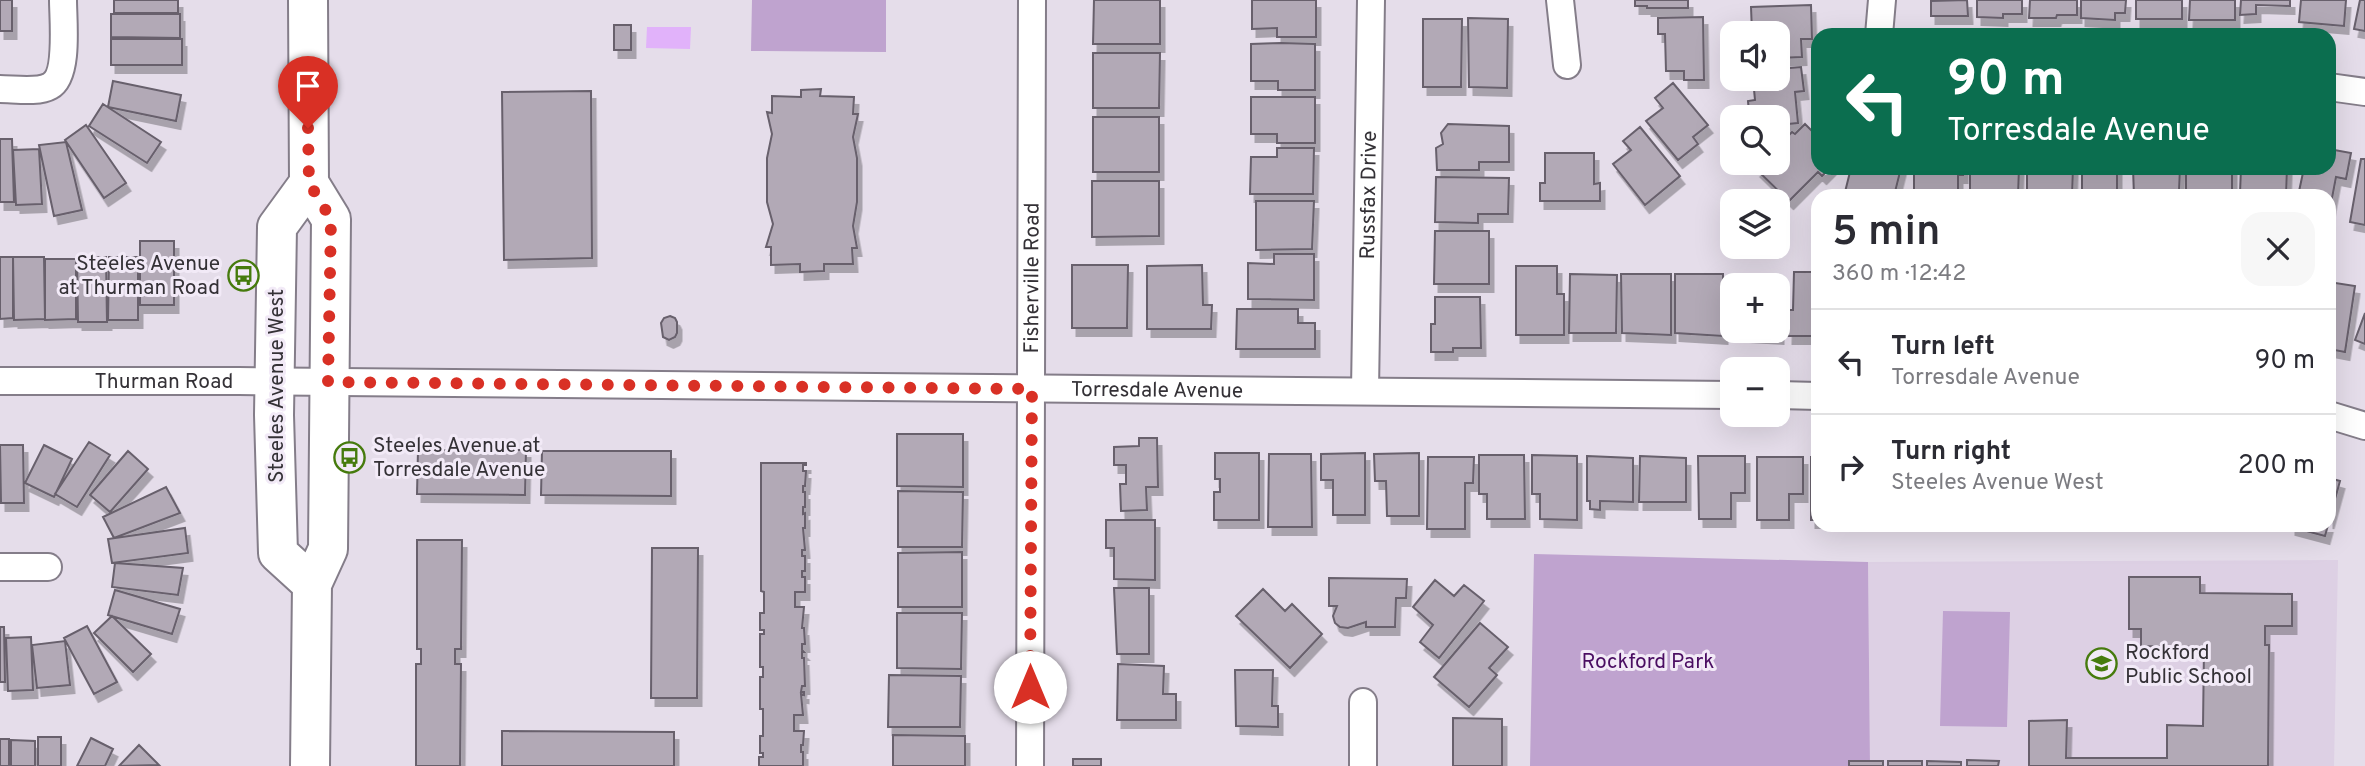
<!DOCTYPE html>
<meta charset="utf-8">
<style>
body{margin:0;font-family:Overpass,sans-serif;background:#f7f7f7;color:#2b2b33;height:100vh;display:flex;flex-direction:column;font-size:26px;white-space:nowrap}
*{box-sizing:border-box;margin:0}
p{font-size:23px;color:#7c7c81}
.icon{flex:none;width:38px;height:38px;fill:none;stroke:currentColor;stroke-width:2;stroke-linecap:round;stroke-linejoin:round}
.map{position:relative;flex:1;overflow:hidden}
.details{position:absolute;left:1811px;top:189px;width:525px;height:343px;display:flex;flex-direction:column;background:#fff;border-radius:21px;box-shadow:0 7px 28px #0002}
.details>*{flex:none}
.top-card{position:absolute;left:1811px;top:28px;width:525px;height:147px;border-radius:21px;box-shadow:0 7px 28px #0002;background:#0b6e4f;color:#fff;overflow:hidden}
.fabs{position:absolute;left:1720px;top:21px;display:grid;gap:14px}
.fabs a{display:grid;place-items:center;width:70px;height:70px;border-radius:14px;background:#fff;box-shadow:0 7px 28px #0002;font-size:35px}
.pin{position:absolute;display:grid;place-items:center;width:60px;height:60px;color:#fff;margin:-72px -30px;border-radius:50% 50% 50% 0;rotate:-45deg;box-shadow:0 0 7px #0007}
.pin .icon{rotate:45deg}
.me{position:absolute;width:77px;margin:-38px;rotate:0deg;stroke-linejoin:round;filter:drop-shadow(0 0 5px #0008)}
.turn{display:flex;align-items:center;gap:24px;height:147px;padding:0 21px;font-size:32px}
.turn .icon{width:91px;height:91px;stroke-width:2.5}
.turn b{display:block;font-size:49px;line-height:60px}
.round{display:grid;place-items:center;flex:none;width:74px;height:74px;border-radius:21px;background:#f7f7f7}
.head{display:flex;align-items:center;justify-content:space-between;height:119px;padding:0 21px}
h1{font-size:42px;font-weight:600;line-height:52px}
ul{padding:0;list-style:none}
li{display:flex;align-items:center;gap:21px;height:105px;padding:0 21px;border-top:2px solid #e1e1e2}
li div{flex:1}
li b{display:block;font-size:26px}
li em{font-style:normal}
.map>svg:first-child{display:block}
.built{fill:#ddd0e4}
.green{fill:#bfa3cf}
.water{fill:#e1b2fa}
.building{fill:#b2a9b6;stroke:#67606c;stroke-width:2;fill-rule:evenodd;filter:url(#shadow)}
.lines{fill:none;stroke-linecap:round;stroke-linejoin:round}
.minor-casing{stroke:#847d89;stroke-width:30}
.secondary-casing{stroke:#847d89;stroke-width:42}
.minor{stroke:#fff;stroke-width:26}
.secondary{stroke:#fff;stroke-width:38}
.route{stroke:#d93025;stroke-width:12;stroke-dasharray:0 21.6}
.labels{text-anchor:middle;stroke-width:6;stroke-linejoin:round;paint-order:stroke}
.street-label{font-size:21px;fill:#343136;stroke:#f2eaf7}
.poi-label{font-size:21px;fill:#343136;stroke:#f2eaf7;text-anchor:start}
.park-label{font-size:21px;fill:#4a0d62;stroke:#f2eaf7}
</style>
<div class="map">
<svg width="2365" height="766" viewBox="0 0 2365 766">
<defs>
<filter id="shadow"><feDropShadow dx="4.5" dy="8" stdDeviation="0" flood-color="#0004"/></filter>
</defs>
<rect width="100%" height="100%" fill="#e5ddea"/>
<path class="built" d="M2338,560L2334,766H1870L1868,562Z"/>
<path class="green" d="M752,0H886V52L751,51Z
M1534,554L1868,562L1870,766H1530Z
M1943,611L2010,612L2007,727L1940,726Z"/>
<path class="water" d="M647,27H691L690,49L646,48Z"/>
<path class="building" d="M0,0H12V31H0Z
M114,0H178V13H114Z
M1094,0H1160V44H1093Z
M1252,0H1316V37H1277V28L1252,29Z
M1635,0H1688V8H1647V6H1635Z
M1967,0L1968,16H1931V1Z
M1977,0H2022V14H2003V18L1977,17Z
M2030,0H2077V15H2057L2056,18H2029Z
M2081,0H2126L2125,13H2115V20L2081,18Z
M2136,0H2182V19H2136Z
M2190,0H2235V20H2189Z
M2241,0H2290V6L2256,5V14L2240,15Z
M2301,0H2346L2344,26L2299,22Z
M2360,0H2365V31L2354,29Z
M1811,5L1812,39H1801L1802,57L1778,58V33H1752L1751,7Z
M111,14H180V38L111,37Z
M1703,17L1704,80H1684V71H1666L1665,34H1658V18Z
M1468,18L1508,19L1507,88L1469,87Z
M1423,19H1462L1461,87H1423Z
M614,25H631V50H614Z
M111,39H182V65H111Z
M1281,43L1315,44V90H1278V81H1251V44Z
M1093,53H1160L1159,108H1093Z
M1801,67L1804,91L1795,92L1798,123L1778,125V117H1757L1756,113H1749L1748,101L1755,100L1753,79H1778V69Z
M113,81L181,95L176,121L108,107Z
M1673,83L1708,125L1693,137L1698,144L1678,160L1646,121L1663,108L1655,98Z
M821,89L820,96L854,97L853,114H858L853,137L857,158V202L853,226L857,248H852L853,264H824V271L800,272V264L771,265V247H766L773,224L767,202V158L772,134L767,112L772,113V96L801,97V90Z
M591,91L592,258L504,260L502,92Z
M1251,97H1315V143H1277V134H1251Z
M103,104L161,142L147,163L89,126Z
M1093,117H1159V172H1093Z
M1448,124L1509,126V162H1479V170H1437L1436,148L1443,144L1441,133Z
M1805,124L1818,137V168H1830L1822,176L1818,172L1789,201L1756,169L1762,163H1778V146L1792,132L1795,134Z
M86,125L126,183L104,198L65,140Z
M1640,127L1680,176L1645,205L1613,164L1631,150L1623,141Z
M0,139H12L14,202H0Z
M66,142L82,210L54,216L39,145Z
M1277,148H1314L1313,194H1250L1251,157H1277Z
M39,149L42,204L16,205L13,150Z
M2329,149L2351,153L2346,179L2336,177L2329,214V196H2298L2304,168H2329Z
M1545,153H1594V184L1600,183V201H1540V183H1545Z
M2361,159H2365V225L2350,222Z
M1851,168H1901L1894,196H1844Z
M1914,168H1963V175H1958V196H1914Z
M1970,168H2019L2018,196H1970Z
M2027,168H2073L2072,196H2027Z
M2082,168H2117V196H2082Z
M2133,168H2180L2179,191L2146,190V196H2134Z
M2186,168H2232V191L2186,190Z
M2241,168H2287L2286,196H2261V193H2240Z
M1436,177L1509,178L1508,214H1478V223L1435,222Z
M1092,181H1159V236L1092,237Z
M1256,201H1314L1312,249L1256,250Z
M1435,231H1489V284H1434Z
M140,241H174V305H140Z
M1274,254H1314V300L1248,299V263L1274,264Z
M0,257H13V318L0,319Z
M13,257H44L45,319L14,320Z
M77,257H106L107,322H78Z
M109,257H138V320H108Z
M45,259H76V319L45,320Z
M1072,265H1128L1127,328H1072Z
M1202,265L1203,305H1212L1211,329H1147V266Z
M1516,266H1557V294H1564V335H1516Z
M1794,272H1818V336H1788L1789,310H1793Z
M1570,274L1617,275L1616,333H1569Z
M1621,274H1671V335L1622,333Z
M1675,274H1723V336L1675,333Z
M1729,277H1779V336L1728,333ZM1732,285H1778V331H1732Z
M2329,282L2355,286L2345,352L2329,349Z
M1435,297H1480L1481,348H1453V352H1431V324H1435Z
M1237,309H1298V323H1315V349H1236Z
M2365,313V344L2355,340Z
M670,316L675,318L677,322V333L675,337L669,340L663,337L661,323L664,318Z
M897,434H963V487L897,486Z
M1139,438H1157L1158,487H1146L1147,510L1121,511L1120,484H1126V465H1114V447L1139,446Z
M89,442L110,455L77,507L55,494Z
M0,445H23L24,503H1Z
M44,445L72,459L54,497L25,483Z
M418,450H526L525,495L417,494Z
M128,451L148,469L110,512L90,495Z
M542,451H671V496L541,495Z
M1215,453H1259V520H1214V492H1220V479H1215Z
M1365,453V515H1333V480H1321V454Z
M1419,453V516H1387L1386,481H1375L1374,454Z
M1269,454H1311L1312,527H1268Z
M1479,455H1524L1525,519H1487V494H1479Z
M1532,455L1577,456V520L1540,519V494H1532Z
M1587,456L1633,458V502L1600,501V510L1590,509V501H1587Z
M1640,456L1686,458V502H1639Z
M1698,456H1745V493H1731V519H1699Z
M1428,457H1474L1473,483H1465V529H1427Z
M1757,457H1803V494H1789V520H1757Z
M1811,457H1818V520H1811Z
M761,463H806V465H803V471H806L805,486H803V492H805V507H803V514L805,513V528H803L805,550H802V556H805V571H802V577H805V592H795V607H804L802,628H804L805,644H802V650L804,652H802V658H804L805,686H802L801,692H804V695L801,694L803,715H794V731H804L803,745H801V752H803V766H759V757H763V753H760V736H763V709H760V677H763V667H760V634H764V630H760V613H764V592L761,591Z
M2329,478L2340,481L2329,521Z
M166,487L180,513L114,538L103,517Z
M898,491L963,492L962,547H898Z
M1106,520H1155V580L1114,579V548H1106Z
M2291,525H2328L2325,536L2291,527Z
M185,528L188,553L112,563L108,539Z
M417,540H462L461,649H455V664H461L460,766H416V664H421V649H417Z
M652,548H698L697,698H651Z
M962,552V607H898V553Z
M115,563L183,568L178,595L112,587Z
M2129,577H2200V593L2292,594V626H2265V645H2269L2268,766H2029V721L2067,720L2066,758H2167V725L2203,726L2204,647L2141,646V629H2129Z
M1329,578L1407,579L1406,598H1396L1395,627H1366V622L1348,628L1340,627L1335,623L1333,616L1337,606H1329Z
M1435,580L1454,596L1464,585L1484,601L1439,658L1420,642L1433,625L1413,607Z
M1114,588H1149V654H1117Z
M1263,589L1285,611L1292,604L1322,634L1290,668L1236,616Z
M115,590L180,609L172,634L108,615Z
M897,613H962L961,669L897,668Z
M112,616L151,654L133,672L94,633Z
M1480,623L1508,647L1489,668L1497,675L1469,707L1434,677Z
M87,626L117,682L94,694L64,638Z
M0,627H4L5,682H0Z
M31,637L33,690L8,691L6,638Z
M65,641L70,685L37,688L32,645Z
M1118,664L1164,666L1163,694H1176V720H1117Z
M1235,670H1273L1272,706H1278V727L1236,726Z
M889,675L961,676L960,727H888Z
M1453,718L1502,719V766H1453Z
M502,731L674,732V766H502Z
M893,735L965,736V766H893Z
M38,737H61V766H38Z
M91,738L113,749L105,766H77Z
M0,739H9V766H0Z
M11,740L35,741V766H11Z
M139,745L159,765L119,766Z
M1073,759H1101V766H1073Z
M1967,760L1999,761L1998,766H1967Z
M1849,761H1883V766H1849Z
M1888,761H1922V766H1888Z
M1927,761L1961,762V766H1927Z"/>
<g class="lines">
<defs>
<g id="minor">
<path d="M1560,0L1567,65"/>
<path d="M1879,35L1882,0"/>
<path d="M2329,87L2365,92"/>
<path d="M0,89C14,89 38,93 50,86C69,76 63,20 63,0"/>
<path id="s1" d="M0,381H239L1732,395"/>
<path id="s2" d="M1365,391L1371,0"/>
<path d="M1778,395L1818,396"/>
<path d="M2329,415L2365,426"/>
<path d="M0,567H48"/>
<path d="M1363,702V766"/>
<path id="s3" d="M1030,766L1032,0"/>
</g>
<path id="secondary" d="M308,0L309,183L331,219L328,549L312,584L310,766
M309,183L277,227L274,415L278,553L312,584"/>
</defs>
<use href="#minor" class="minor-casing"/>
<use href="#secondary" class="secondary-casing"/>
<use href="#minor" class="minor"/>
<use href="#secondary" class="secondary"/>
</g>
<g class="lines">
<path class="route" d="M308,128L309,183L331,219L328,382L1032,389L1030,687"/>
</g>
<defs>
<symbol id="bus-ring" viewBox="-11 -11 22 22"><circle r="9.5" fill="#f2eaf7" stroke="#467b0d" stroke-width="1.5"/><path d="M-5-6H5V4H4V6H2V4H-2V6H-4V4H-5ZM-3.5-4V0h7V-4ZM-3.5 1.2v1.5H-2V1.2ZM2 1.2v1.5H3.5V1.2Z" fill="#467b0d"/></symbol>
<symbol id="school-ring" viewBox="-11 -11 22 22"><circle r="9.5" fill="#f2eaf7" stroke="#467b0d" stroke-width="1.5"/><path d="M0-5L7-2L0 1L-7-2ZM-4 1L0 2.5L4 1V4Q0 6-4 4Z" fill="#467b0d"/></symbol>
</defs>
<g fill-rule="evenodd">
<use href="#bus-ring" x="226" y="258" width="35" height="35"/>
<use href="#bus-ring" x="332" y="440" width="35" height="35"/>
<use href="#school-ring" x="2084" y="646" width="35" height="35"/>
</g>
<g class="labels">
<g class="street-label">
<text dy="7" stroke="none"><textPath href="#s2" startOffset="196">Russfax Drive</textPath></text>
<text dy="7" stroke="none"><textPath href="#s3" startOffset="488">Fisherville Road</textPath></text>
<text dy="7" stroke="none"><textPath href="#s1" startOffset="164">Thurman Road</textPath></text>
<text transform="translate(276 386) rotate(-90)" y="7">Steeles Avenue West</text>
<text dy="7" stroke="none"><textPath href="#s1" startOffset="1157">Torresdale Avenue</textPath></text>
</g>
<g class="poi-label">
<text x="220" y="270" text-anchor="end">Steeles Avenue<tspan x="220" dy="24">at Thurman Road</tspan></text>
<text x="373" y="452">Steeles Avenue at<tspan x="373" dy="24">Torresdale Avenue</tspan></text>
<text x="2125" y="659">Rockford<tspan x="2125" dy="24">Public School</tspan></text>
</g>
<g class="park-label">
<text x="1648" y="668">Rockford Park</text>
</g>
</g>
</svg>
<div class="fabs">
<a><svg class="icon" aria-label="sound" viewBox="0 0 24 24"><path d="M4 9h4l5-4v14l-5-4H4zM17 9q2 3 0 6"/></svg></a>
<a><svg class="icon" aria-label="search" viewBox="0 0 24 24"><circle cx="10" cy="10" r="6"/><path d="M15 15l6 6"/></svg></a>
<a><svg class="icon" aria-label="layers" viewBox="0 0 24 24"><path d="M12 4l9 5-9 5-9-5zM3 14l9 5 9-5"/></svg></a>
<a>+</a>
<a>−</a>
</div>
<div class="pin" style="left:308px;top:128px;background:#d93025"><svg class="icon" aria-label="arrive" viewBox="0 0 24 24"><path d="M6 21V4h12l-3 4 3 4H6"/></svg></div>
<svg class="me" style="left:1030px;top:687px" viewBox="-20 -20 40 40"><circle r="19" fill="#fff"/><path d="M0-13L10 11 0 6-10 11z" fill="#d93025"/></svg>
<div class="top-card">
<div class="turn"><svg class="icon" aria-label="left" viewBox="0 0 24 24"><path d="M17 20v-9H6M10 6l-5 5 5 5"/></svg><div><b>90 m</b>Torresdale Avenue</div></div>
</div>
<section class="details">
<div class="head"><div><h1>5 min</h1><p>360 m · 12:42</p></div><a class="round"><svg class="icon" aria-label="close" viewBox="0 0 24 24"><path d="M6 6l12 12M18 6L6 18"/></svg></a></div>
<ul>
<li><svg class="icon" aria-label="left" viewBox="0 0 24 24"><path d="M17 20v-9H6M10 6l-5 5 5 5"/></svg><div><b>Turn left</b><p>Torresdale Avenue</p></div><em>90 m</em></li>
<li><svg class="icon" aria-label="right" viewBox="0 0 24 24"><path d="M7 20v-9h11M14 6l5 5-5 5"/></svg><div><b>Turn right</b><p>Steeles Avenue West</p></div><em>200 m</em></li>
</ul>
</section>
</div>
